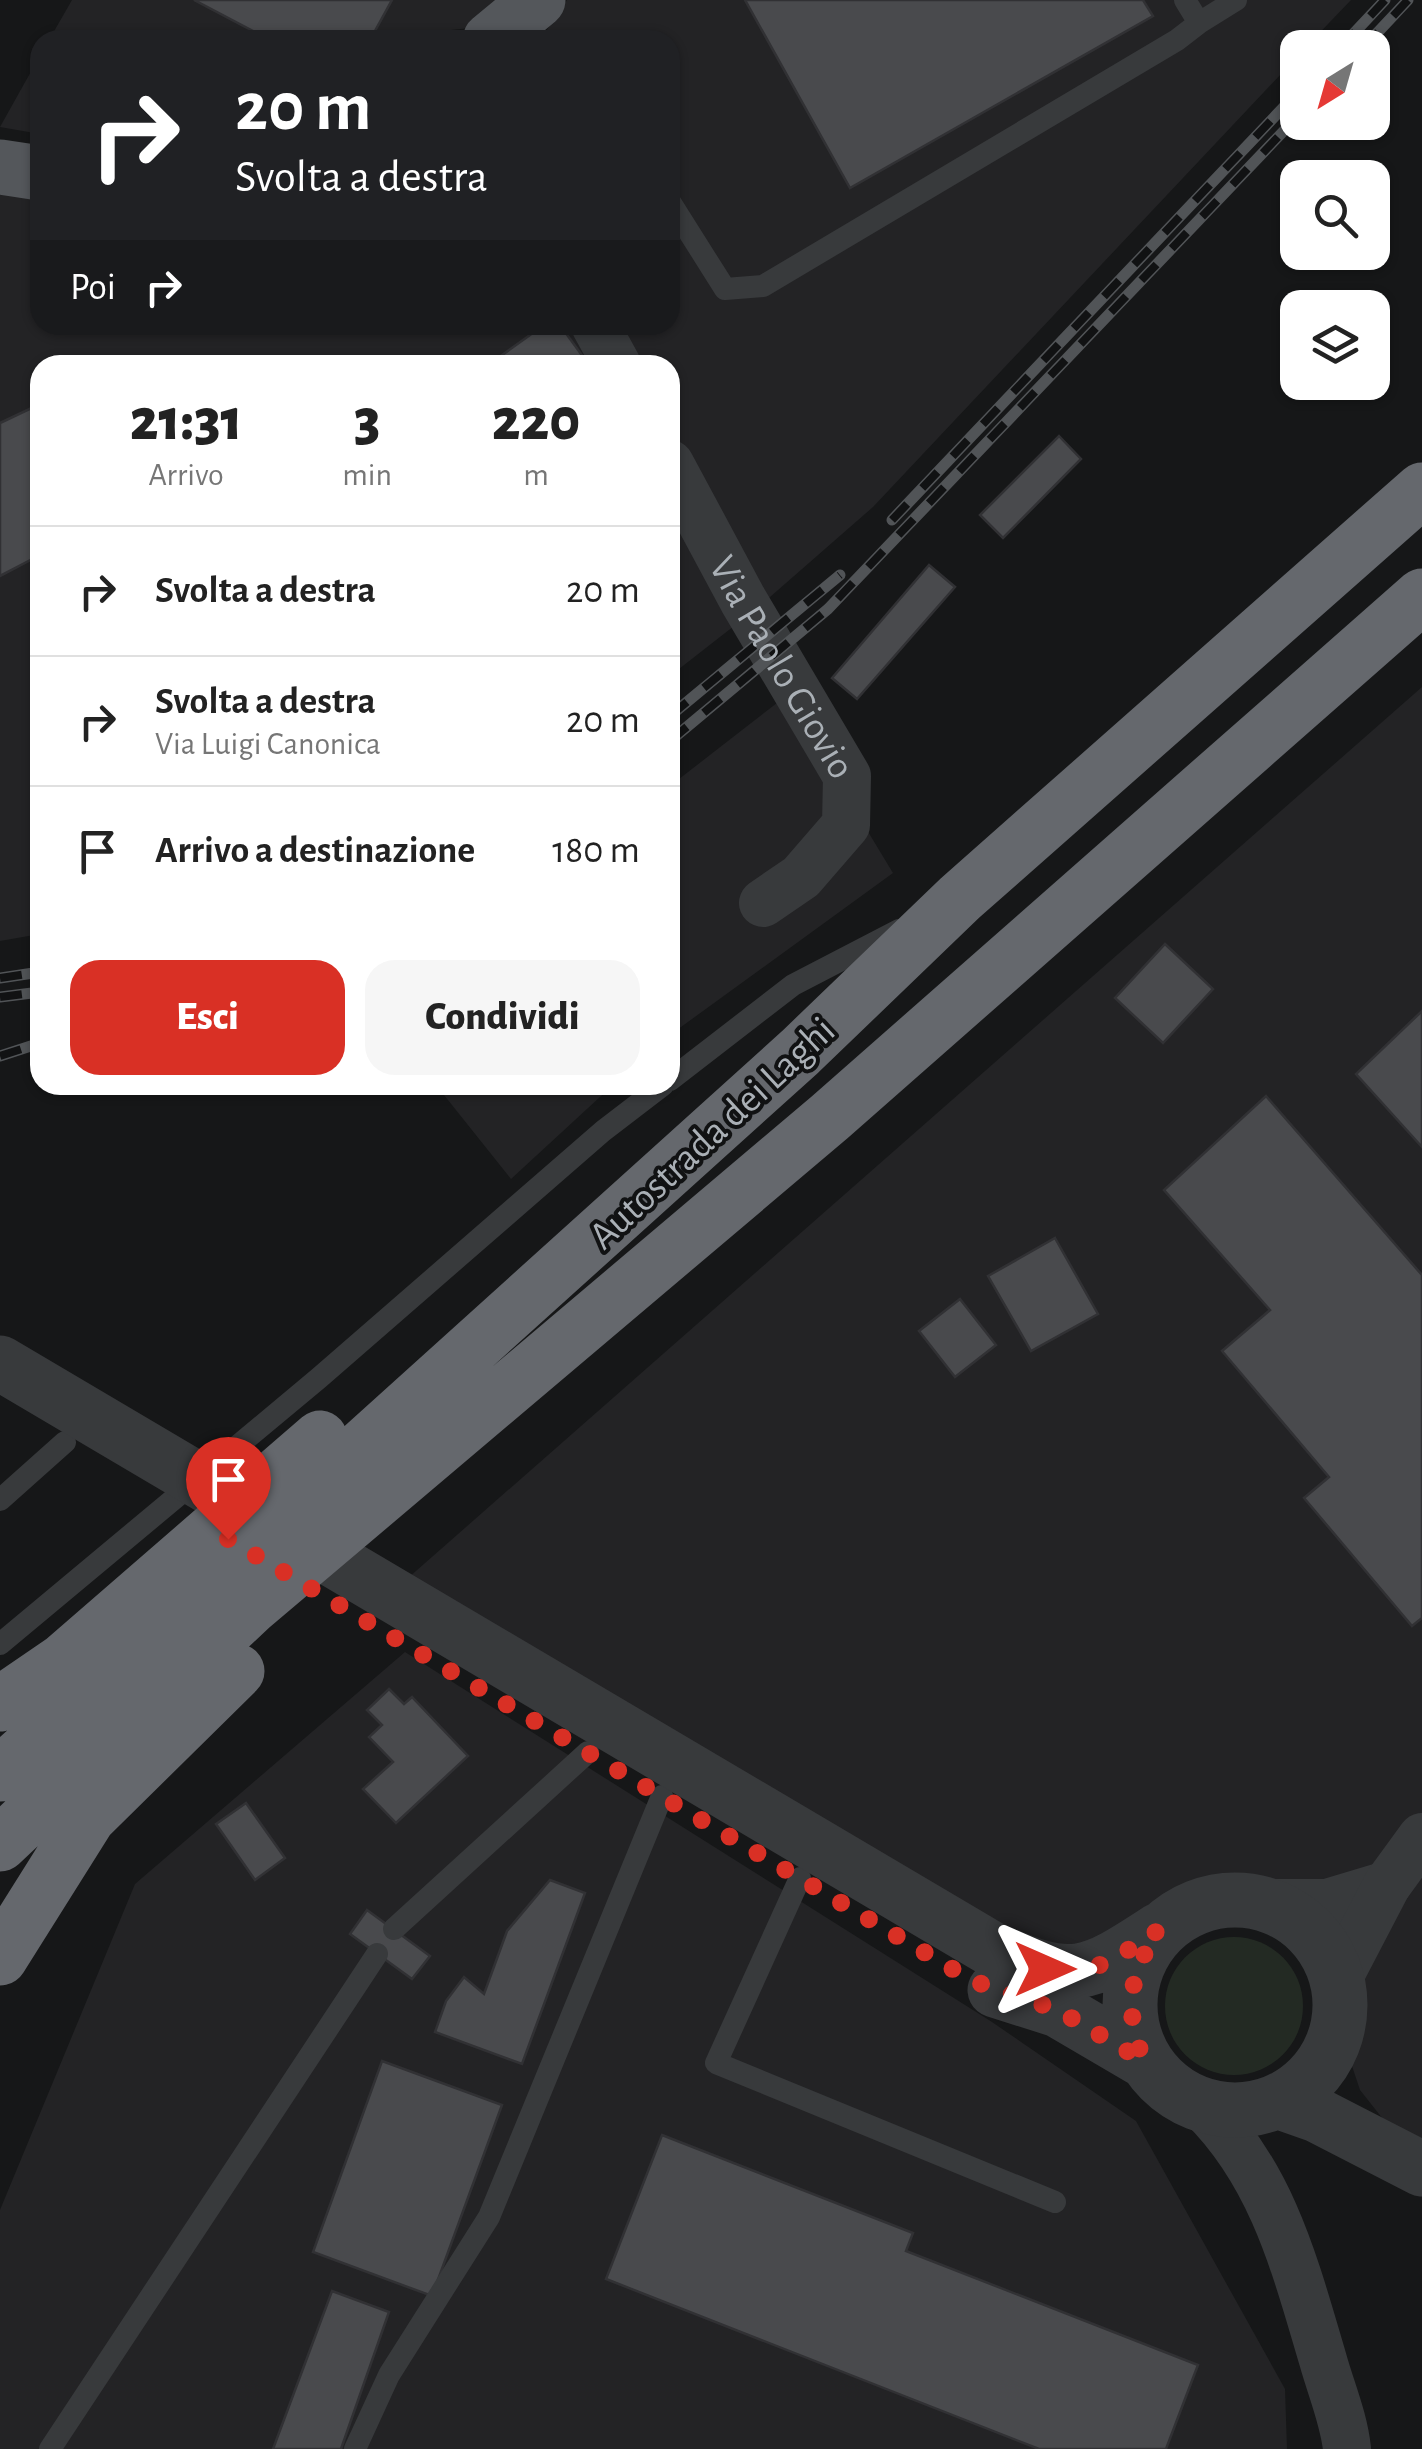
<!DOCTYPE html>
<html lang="it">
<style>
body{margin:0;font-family:"Alegreya Sans",sans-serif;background:#f6f6f6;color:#222;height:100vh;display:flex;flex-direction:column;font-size:38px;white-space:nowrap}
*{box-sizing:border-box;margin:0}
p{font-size:32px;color:#767676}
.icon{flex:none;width:55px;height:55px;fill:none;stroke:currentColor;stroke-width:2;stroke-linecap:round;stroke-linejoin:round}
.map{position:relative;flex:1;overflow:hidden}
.panel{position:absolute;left:30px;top:355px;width:650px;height:740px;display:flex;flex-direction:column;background:#fff;border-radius:30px;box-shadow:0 2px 8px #0004}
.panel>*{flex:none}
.guide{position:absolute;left:30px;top:30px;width:650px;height:305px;border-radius:30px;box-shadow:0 2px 8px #0004;background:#202124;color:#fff;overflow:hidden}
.needle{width:65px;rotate:217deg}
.fabs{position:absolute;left:1280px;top:30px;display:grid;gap:20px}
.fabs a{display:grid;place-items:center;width:110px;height:110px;border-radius:20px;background:#fff;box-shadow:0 2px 8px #0004;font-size:50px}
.pin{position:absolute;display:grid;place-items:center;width:85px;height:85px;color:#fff;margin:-102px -42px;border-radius:50% 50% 50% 0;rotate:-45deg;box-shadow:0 0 10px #0007}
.pin .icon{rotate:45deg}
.me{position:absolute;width:110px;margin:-55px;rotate:90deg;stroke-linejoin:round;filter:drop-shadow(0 0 8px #0008)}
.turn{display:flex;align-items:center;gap:35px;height:210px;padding:0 40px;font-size:45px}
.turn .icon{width:130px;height:130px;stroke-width:2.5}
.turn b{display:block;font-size:70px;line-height:85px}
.then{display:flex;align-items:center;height:95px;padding:0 40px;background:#0003;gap:20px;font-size:38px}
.eta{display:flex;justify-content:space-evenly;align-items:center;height:170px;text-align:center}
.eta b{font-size:60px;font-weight:800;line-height:70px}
.cta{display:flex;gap:20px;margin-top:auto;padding:20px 40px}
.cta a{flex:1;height:115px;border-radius:30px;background:#d93025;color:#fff;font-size:40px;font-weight:800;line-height:115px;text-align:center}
.cta a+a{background:#f6f6f6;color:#222}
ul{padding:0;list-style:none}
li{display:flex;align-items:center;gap:30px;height:130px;padding:0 40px;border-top:2px solid #e0e0e0}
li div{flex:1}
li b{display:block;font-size:38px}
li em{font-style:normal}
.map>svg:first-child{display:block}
.built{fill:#232325}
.green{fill:#232a23}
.building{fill:#494a4d;stroke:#313134;stroke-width:2.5}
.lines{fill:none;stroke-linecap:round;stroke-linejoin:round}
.service{stroke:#383a3c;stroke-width:22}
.minor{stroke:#383a3c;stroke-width:48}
.tertiary{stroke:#383a3c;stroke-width:55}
.primary{stroke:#54575b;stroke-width:55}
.motorway{stroke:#65686d;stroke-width:55}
.rail-casing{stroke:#515457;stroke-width:11}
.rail{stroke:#111213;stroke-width:8;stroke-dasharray:22;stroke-linecap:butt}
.route{stroke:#d93025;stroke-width:18;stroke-dasharray:0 32.4}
.labels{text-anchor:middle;stroke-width:8;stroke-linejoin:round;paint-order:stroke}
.street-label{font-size:40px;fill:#aab0b6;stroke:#111213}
</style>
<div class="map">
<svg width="1422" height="2449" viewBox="0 0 1422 2449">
<rect width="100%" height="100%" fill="#161718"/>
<path class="built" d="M72,0H525L470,28L442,31L427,40H49Z
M567,0H1351L1306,47L1298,48L1297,57L873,507L762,604L670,431V365H635L613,325H670V40H540Z
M40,56V134L0,127L24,84Z
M0,175L40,181V325H587L608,365H40V934L0,941Z
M670,482L743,619L670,676Z
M1422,687V2159L1409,2152L1360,2090L1348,2054L1357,2002L1339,1946L1307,1913L1251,1888L1208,1889L1168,1906L1127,1936L1046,1955L408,1578Z
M786,696L893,873L670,1035V786Z
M436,1085H613L511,1179Z
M405,1652L992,2022L1136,2121L1285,2389L1287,2449H0V2210L135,1884Z"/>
<path class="green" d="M1165 2006a69 69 0 1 1 138 0a69 69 0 1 1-138 0Z"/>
<path class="building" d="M194,0H392L370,40H270Z
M745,0H1143L1153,16L850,188Z
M544,325H560L589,365H503L498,358Z
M40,404V555L0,576V423Z
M1059,436L1081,459L1003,538L980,515Z
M929,565L955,587L857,699L832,678Z
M1165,944L1213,989L1163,1043L1115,998Z
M1422,1011V1147L1356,1074Z
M1266,1096L1422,1275V1618L1412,1626L1304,1498L1329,1477L1222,1351L1270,1310L1164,1190Z
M1055,1238L1098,1314L1031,1351L988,1276Z
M960,1299L996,1345L955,1377L919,1331Z
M389,1689L404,1704L412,1697L468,1756L396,1823L363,1789L393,1762L369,1737L382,1725L367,1710Z
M246,1803L285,1858L255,1880L216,1824Z
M550,1880L585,1893L522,2064L435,2032L446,2001L464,1977L484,1994L507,1931Z
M367,1910L430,1956L412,1979L350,1934Z
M382,2061L502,2105L432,2296L313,2252Z
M662,2135L913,2233L906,2251L1198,2365L1166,2449H1039L606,2279Z
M332,2291L389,2312L341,2449H273Z"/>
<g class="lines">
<path class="service" d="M1199,23L1236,0
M670,202L725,289L763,286L1177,40L1199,23L1185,0
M670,1080L793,985L899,930
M0,1500L65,1442
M0,1644L319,1378L603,1131L663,1085
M800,1878L716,2063L1055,2202
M394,1929L588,1752
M50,2449L377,1954
M355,2449L389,2375L489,2217L662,1796"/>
<g class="minor">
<path d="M595,325L617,365"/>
<path id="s1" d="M670,464L743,600L847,776L846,825L801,877L763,903"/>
<path d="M1263,1903H1327L1387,1885"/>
<path d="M1338,1979L1387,1885L1422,1837"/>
<path d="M1202,2106C1273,2176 1295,2266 1323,2360C1331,2389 1344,2419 1347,2449"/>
</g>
<path class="tertiary" d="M0,1363L990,1948C1072,1985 1086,1978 1159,1930
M1130 2005a105 105 0 1 1 210 0a105 105 0 1 1-210 0Z
M995,1990L1058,2010L1145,2061
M1280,2102L1317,2115L1422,2169"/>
<path class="primary" d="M490,40L538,0
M0,167L40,173"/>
<path class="motorway" d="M0,1704L63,1661L320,1438
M0,1774L800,1052L960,898L1422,490
M0,1844L251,1607L830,1117L1422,596
M0,1958L88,1818L237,1671"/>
<defs>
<path id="rail" d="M1340,48L1385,0
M1363,48L1408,0
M892,520L1298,92
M670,716L840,575
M670,741L828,609L1298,116
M0,978L40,972
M0,997L40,992
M0,1056L40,1043"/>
</defs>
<use href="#rail" class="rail-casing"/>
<use href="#rail" class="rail"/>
</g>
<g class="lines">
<path class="route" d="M228,1539L973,1981L1058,2010L1144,2061C1124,2010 1128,1975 1159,1930C1123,1953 1089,1981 1045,1969"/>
</g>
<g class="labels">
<g class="street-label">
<text dy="14" stroke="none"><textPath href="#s1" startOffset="232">Via Paolo Giovio</textPath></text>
<text transform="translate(711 1132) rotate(-43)" y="14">Autostrada dei Laghi</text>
</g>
</g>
</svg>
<div class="fabs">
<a><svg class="needle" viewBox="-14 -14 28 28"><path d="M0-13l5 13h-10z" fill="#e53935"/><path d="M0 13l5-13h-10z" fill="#767676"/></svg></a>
<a><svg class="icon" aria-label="search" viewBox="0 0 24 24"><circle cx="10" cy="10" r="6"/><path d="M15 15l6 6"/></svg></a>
<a><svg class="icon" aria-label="layers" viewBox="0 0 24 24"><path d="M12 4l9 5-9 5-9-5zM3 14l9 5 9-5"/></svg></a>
</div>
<div class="pin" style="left:228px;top:1539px;background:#d93025"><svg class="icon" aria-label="arrive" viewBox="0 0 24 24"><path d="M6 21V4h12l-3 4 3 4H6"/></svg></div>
<svg class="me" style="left:1045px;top:1969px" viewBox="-20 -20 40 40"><path d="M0-17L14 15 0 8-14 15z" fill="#d93025" stroke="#fff" stroke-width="4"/></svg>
<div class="guide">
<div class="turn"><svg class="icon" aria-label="right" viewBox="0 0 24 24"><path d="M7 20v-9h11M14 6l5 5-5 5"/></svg><div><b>20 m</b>Svolta a destra</div></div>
<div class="then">Poi<svg class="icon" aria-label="right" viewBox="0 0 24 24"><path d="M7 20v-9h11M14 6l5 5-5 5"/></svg></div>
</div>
<section class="panel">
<div class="eta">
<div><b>21:31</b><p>Arrivo</p></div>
<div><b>3</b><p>min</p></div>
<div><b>220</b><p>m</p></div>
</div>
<ul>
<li><svg class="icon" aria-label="right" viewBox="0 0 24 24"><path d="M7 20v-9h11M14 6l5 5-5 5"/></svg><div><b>Svolta a destra</b></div><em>20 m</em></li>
<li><svg class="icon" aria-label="right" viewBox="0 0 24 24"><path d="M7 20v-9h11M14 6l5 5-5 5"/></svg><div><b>Svolta a destra</b><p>Via Luigi Canonica</p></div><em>20 m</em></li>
<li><svg class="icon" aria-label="arrive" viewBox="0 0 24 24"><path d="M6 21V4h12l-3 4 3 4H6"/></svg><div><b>Arrivo a destinazione</b></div><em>180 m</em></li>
</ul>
<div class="cta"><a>Esci</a><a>Condividi</a></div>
</section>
</div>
